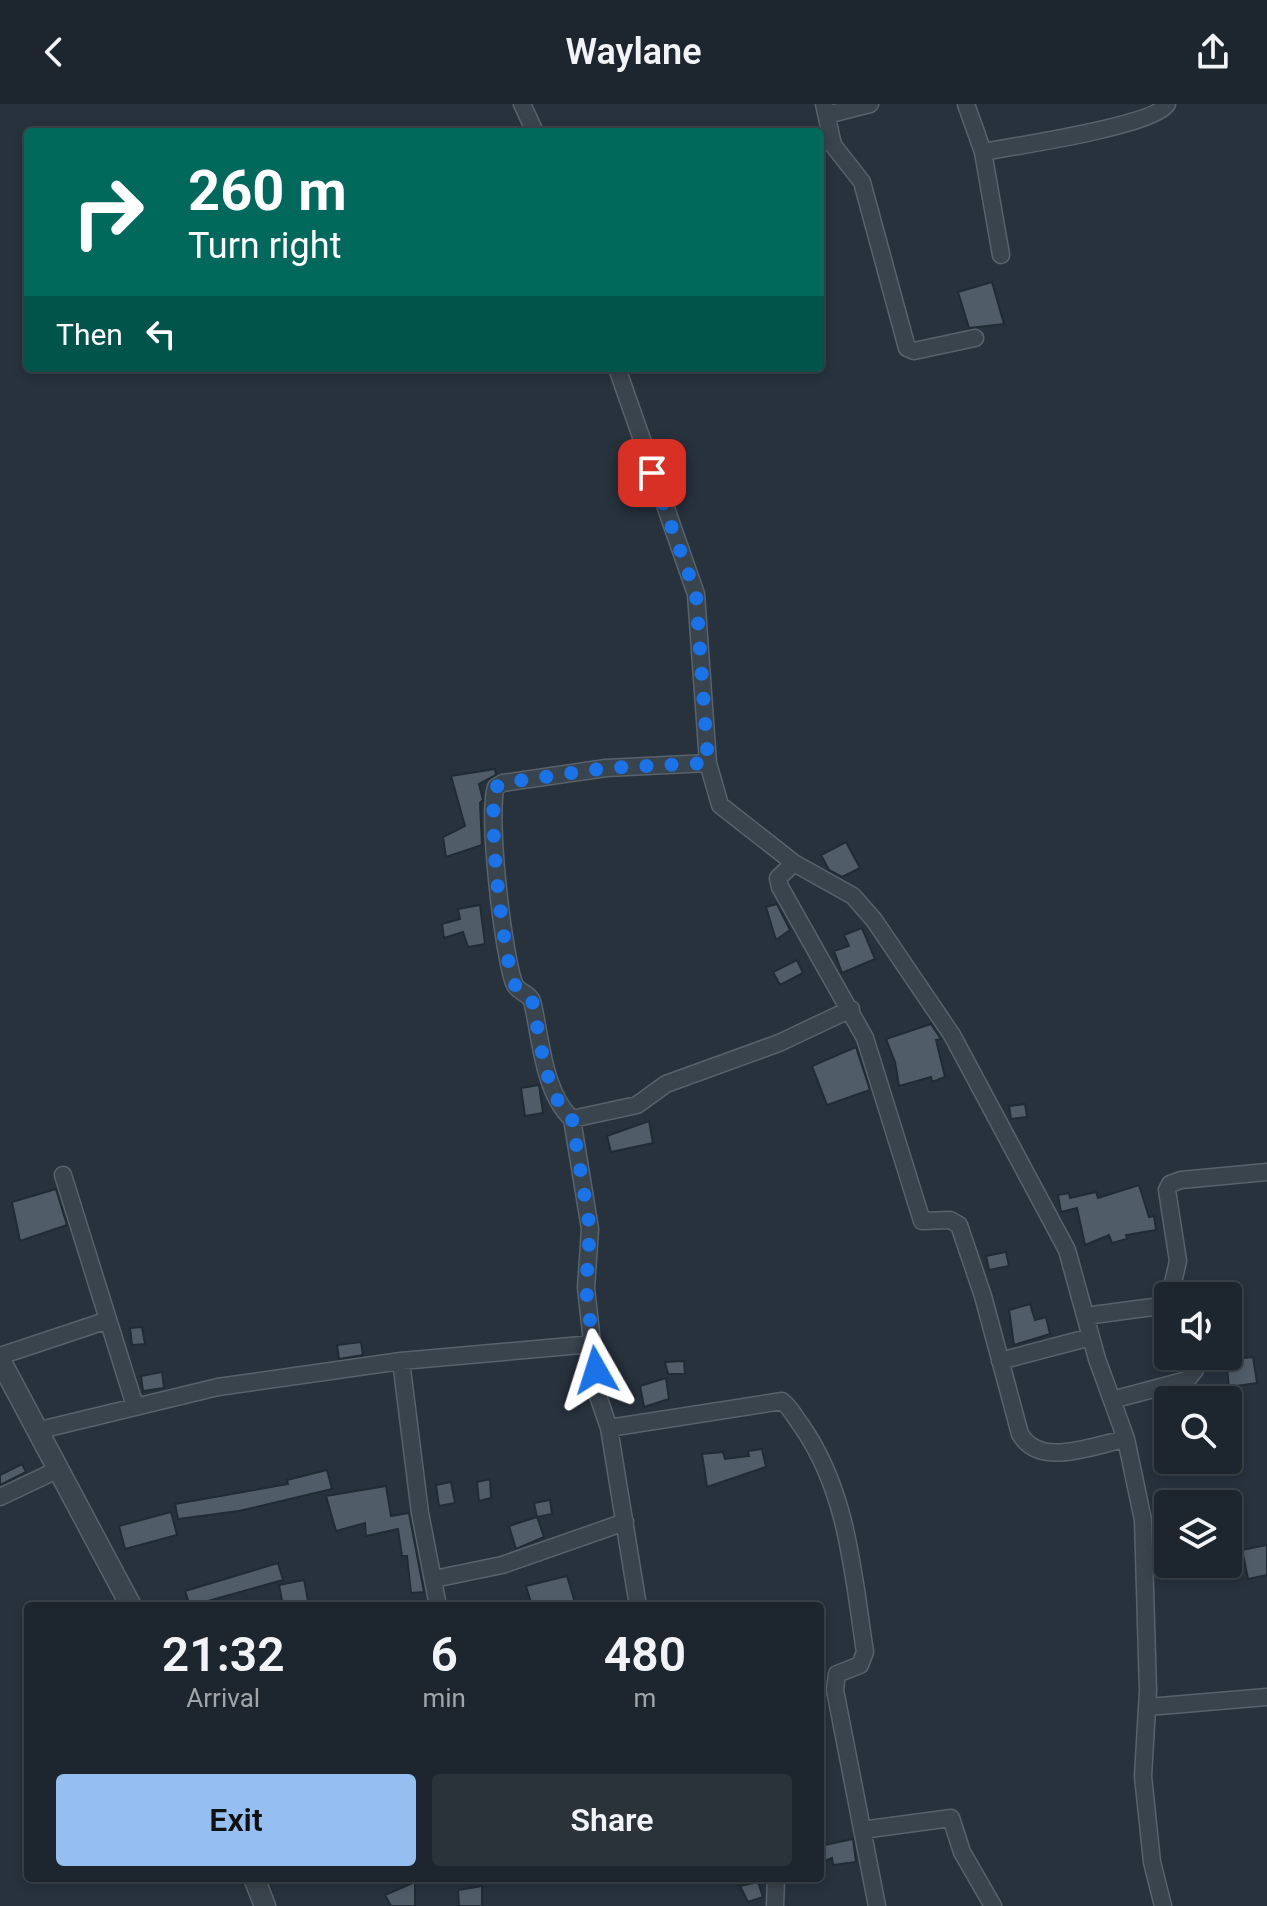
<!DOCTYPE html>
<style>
body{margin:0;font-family:Roboto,sans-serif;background:#2a323a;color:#f1f3f6;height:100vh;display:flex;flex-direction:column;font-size:30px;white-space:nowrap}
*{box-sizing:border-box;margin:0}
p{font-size:26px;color:#a0a5aa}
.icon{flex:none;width:44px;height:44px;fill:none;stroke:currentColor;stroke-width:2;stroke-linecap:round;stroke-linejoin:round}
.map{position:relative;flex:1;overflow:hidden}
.side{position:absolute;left:24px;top:1498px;width:800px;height:280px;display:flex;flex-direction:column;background:#1d262e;border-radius:8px;box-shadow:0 4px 12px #0003,0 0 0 2px #3b434a}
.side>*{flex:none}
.hud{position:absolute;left:24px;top:24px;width:800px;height:244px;border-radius:8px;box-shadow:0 4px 12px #0003,0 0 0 2px #3b434a;background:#00695c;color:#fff;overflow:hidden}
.fabs{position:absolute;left:1154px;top:1178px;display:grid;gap:16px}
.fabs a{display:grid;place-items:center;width:88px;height:88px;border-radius:8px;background:#1d262e;box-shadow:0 4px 12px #0003,0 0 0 2px #3b434a;font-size:40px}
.pin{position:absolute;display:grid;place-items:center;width:68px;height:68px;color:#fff;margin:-34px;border-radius:16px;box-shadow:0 4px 12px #0006}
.me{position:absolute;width:88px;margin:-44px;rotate:354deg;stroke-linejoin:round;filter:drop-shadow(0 0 6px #0008)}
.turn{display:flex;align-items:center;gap:28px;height:168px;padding:0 32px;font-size:36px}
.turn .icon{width:104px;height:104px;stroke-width:2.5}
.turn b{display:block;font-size:56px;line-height:68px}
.then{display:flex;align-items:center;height:76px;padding:0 32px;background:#0003;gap:16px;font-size:30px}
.eta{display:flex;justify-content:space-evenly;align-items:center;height:136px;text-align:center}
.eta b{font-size:48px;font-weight:600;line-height:56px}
.action{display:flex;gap:16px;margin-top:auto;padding:16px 32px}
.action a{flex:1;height:92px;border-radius:8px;background:#94bff0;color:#111;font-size:32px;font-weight:600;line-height:92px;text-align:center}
.action a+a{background:#2a323a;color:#f1f3f6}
header{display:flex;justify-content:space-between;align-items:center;height:104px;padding:0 32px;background:#1d262e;font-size:36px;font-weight:600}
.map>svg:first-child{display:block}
.building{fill:#505d68;stroke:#212b34;stroke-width:2}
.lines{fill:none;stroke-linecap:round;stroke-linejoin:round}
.minor-casing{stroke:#58626b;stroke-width:19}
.tertiary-casing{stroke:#58626b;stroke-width:23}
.minor{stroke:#3a444d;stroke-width:16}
.tertiary{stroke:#3a444d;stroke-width:20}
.route{stroke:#1a73e8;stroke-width:14;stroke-dasharray:0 25.2}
</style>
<header><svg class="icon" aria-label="back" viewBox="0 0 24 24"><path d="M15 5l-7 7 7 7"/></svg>Waylane<svg class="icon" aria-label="share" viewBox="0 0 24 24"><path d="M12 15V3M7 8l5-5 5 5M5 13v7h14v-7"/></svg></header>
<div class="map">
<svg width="1267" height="1802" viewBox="0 0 1267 1802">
<rect width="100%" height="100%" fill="#27323d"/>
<path class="building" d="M992,178L1004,220L969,224L958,188Z
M495,665L496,671L479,680L483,696L480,699L482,741L446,753L443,733L465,722L451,672Z
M846,738L860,764L842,773L829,766L821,751Z
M777,800L790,826L776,836L766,803Z
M480,801L485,840L468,843L463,828L444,834L442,820L460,815L458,805Z
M862,824L875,855L842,869L834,847L849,842L844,831Z
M797,856L803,869L780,881L773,868Z
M931,920L941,935L936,936L945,973L932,978L931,973L899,982L895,958L886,935Z
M856,943L870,986L827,1001L812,962Z
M539,981L543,1009L525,1012L521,984Z
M1025,1000L1027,1013L1011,1015L1009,1002Z
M649,1017L653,1039L611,1048L607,1032Z
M1139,1081L1149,1113L1154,1112L1156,1126L1126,1131L1127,1135L1112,1139L1109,1131L1085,1141L1077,1104L1061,1108L1058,1091L1069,1089L1070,1094L1096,1088L1098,1094Z
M56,1085L67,1121L20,1137L12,1098Z
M1006,1148L1009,1162L989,1166L986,1152Z
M1030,1200L1035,1216L1046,1213L1050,1230L1014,1241L1009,1206Z
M142,1223L145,1240L132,1241L130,1224Z
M361,1238L363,1251L339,1255L337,1241Z
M1253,1253L1257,1279L1229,1283L1226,1256Z
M684,1257L685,1270H668L665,1258Z
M162,1268L164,1284L143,1287L141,1272Z
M666,1274L669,1295L644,1303L640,1282Z
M762,1345L766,1363L707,1383L702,1350L723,1348L725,1355L749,1352L748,1347Z
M22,1360L26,1368L0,1381V1371Z
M327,1366L332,1385L239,1407L178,1415L175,1400L288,1380L287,1376Z
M490,1375L491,1394L479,1397L477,1378Z
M451,1378L455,1399L439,1402L436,1381Z
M386,1382L391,1412L409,1409L424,1488L411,1489L407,1452H402L398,1425L366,1432L365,1419L336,1427L326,1392Z
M550,1396L552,1410L537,1413L534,1399Z
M171,1408L177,1431L125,1445L119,1422Z
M537,1413L544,1433L516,1445L509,1422Z
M1267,1441V1471L1248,1475L1242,1446Z
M278,1459L283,1476L190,1502L185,1487Z
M567,1472L576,1502H532L526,1482Z
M304,1476L309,1502H283L279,1481Z
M853,1735L856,1758L833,1761L832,1754L820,1759V1742Z
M415,1778V1802H391L385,1791Z
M758,1778L763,1793L748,1798L740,1782Z
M482,1782V1802H459L458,1786Z"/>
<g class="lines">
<defs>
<path id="minor" d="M522,0L535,28
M824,0L833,41L862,78L907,244L914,247L975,234
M966,0L983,48L1001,151
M827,11L870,0
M983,48C1015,42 1154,22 1167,0
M617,264L696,490L708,659L720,701L794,759L853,792L874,816L952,931L1067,1146L1097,1255L1126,1335L1143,1416L1148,1587L1143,1672L1152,1758L1163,1802
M794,759L778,774L780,783L865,934L922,1117L950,1116L959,1121L983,1192L1020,1330C1040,1365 1093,1341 1126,1335
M572,1015C544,989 541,937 533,901C531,888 518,890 514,879C503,849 487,711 496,683L503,679L606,664L708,659
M63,1071L135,1302
M1170,1192L1178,1157L1167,1086L1170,1080L1181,1076L1267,1068
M1085,1212L1168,1201
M0,1252L108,1216
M401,1257L420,1409L438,1502
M1000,1257L1091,1233
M1112,1296L1187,1276L1195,1266L1188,1252
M609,1324L782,1297C790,1303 795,1313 801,1321C848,1388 853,1470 865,1548L860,1561L837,1570L835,1586L877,1802
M36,1327L218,1283L401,1257L593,1240
M0,1393L57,1366
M434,1475L502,1461L625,1418
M638,1502L609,1324L598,1292L586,1184L590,1125L572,1015L637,1001L666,980L779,939L851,905
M1148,1603L1267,1593
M862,1726L951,1714L962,1748L993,1802
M775,1802L776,1774"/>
<path id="tertiary" d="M0,1256L131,1502
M254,1774L265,1802"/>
</defs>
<use href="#minor" class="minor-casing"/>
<use href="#tertiary" class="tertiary-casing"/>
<use href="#minor" class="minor"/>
<use href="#tertiary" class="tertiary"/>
</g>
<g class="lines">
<path class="route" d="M596,1266L586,1184L590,1125L572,1015C544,989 541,937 533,901C531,888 519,890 514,879C503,850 487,711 496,683L503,679L606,664L708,659L696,490L652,369"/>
</g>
</svg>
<div class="fabs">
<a><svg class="icon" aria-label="sound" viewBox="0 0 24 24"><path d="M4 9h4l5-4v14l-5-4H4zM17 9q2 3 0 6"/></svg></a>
<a><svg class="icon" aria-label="search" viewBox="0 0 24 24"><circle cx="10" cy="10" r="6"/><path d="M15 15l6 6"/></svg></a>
<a><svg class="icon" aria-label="layers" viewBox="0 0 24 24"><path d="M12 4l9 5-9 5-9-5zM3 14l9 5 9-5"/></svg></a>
</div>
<div class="pin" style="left:652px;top:369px;background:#d93025"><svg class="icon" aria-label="arrive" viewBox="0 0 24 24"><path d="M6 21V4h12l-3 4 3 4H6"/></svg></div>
<svg class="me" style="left:596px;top:1266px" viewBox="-20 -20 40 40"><path d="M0-17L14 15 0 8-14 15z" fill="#1a73e8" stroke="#fff" stroke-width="4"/></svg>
<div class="hud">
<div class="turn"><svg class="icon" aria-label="right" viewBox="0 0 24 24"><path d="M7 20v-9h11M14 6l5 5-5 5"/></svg><div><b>260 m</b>Turn right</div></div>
<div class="then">Then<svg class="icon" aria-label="left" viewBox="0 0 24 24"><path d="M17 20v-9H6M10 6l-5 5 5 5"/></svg></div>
</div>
<section class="side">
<div class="eta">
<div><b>21:32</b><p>Arrival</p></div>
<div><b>6</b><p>min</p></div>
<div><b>480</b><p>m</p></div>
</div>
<div class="action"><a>Exit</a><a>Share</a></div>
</section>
</div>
